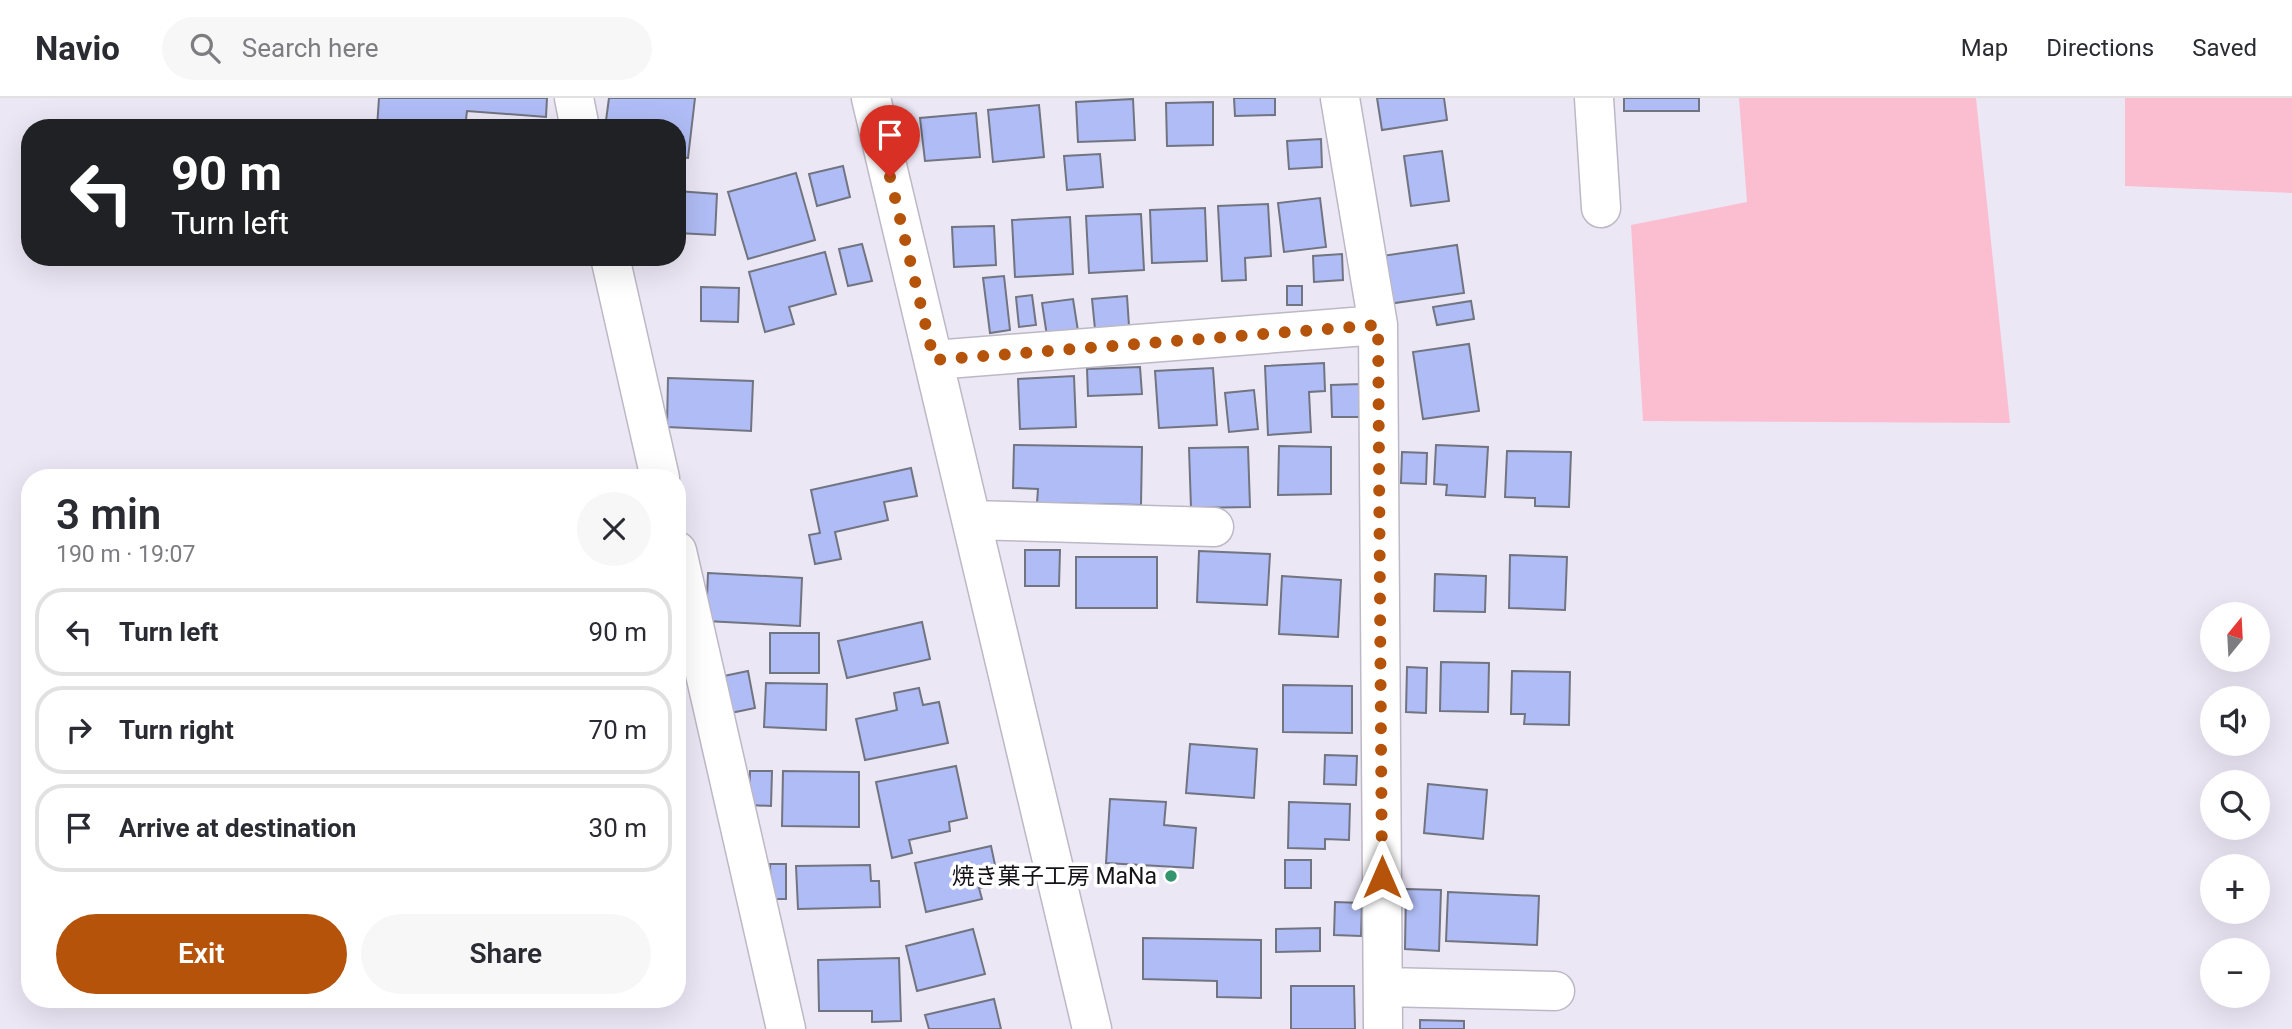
<!DOCTYPE html>
<meta charset="utf-8">
<style>
body{margin:0;font-family:Roboto,"Noto Sans JP",sans-serif;background:#f7f7f7;color:#2b2b33;height:100vh;display:flex;flex-direction:column;font-size:26px;white-space:nowrap}
*{box-sizing:border-box;margin:0}
p{font-size:23px;color:#7c7c81}
.icon{flex:none;width:38px;height:38px;fill:none;stroke:currentColor;stroke-width:2;stroke-linecap:round;stroke-linejoin:round}
.map{position:relative;flex:1;overflow:hidden}
.drawer{position:absolute;left:21px;top:371px;width:665px;height:539px;display:flex;flex-direction:column;background:#fff;border-radius:28px;box-shadow:0 7px 28px #0002}
.drawer>*{flex:none}
.banner{position:absolute;left:21px;top:21px;width:665px;height:147px;border-radius:28px;box-shadow:0 7px 28px #0002;background:#202124;color:#fff;overflow:hidden}
.needle{width:46px;rotate:18deg}
.buttons{position:absolute;left:2200px;top:504px;display:grid;gap:14px}
.buttons a{display:grid;place-items:center;width:70px;height:70px;border-radius:50%;background:#fff;box-shadow:0 7px 28px #0002;font-size:35px}
.pin{position:absolute;display:grid;place-items:center;width:60px;height:60px;color:#fff;margin:-72px -30px;border-radius:50% 50% 50% 0;rotate:-45deg;box-shadow:0 0 7px #0007}
.pin .icon{rotate:45deg}
.me{position:absolute;width:77px;margin:-38px;rotate:0deg;stroke-linejoin:round;filter:drop-shadow(0 0 5px #0008)}
.turn{display:flex;align-items:center;gap:24px;height:147px;padding:0 35px;font-size:32px}
.turn .icon{width:91px;height:91px;stroke-width:2.5}
.turn b{display:block;font-size:49px;line-height:60px}
.round{display:grid;place-items:center;flex:none;width:74px;height:74px;border-radius:37px;background:#f7f7f7}
.overview{display:flex;align-items:center;justify-content:space-between;height:119px;padding:0 35px}
h1{font-size:42px;font-weight:600;line-height:52px}
.cta{display:flex;gap:14px;margin-top:auto;padding:14px 35px}
.cta a{flex:1;height:80px;border-radius:42px;background:#b45309;color:#fff;font-size:28px;font-weight:600;line-height:80px;text-align:center}
.cta a+a{background:#f7f7f7;color:#2b2b33}
ul{padding:0;list-style:none}
li{display:flex;align-items:center;gap:21px;height:88px;margin:0 14px 10px;padding:0 21px;border:4px solid #e1e1e2;border-radius:28px}
li div{flex:1}
li b{display:block;font-size:26px}
li em{font-style:normal}
header{display:flex;align-items:center;gap:42px;box-sizing:border-box;height:98px;padding:0 35px;background:#fff;border-bottom:2px solid #e1e1e2}
header strong{font-size:33px}
nav{display:flex;gap:38px;margin-inline-start:auto;font-size:24px}
.search{width:490px;height:63px;background:#f7f7f7;display:flex;align-items:center;gap:18px;box-sizing:border-box;padding:0 24px;border-radius:38px;color:#7c7c81;font-size:26px}
.map>svg:first-child{display:block}
.green{fill:#fbbed0}
.building{fill:#b0bcf5;stroke:#717481;stroke-width:2}
.lines{fill:none;stroke-linecap:round;stroke-linejoin:round}
.minor-casing{stroke:#bdb8c5;stroke-width:41}
.minor{stroke:#fff;stroke-width:38}
.route{stroke:#b45309;stroke-width:12;stroke-dasharray:0 21.6}
.poi-dot{fill:#34946d;stroke:#fff;stroke-width:2.5}
.labels{text-anchor:middle;stroke-width:7;stroke-linejoin:round;paint-order:stroke}
.poi-label{font-size:23px;fill:#151318;stroke:#fff;text-anchor:end}
</style>
<header>
<strong>Navio</strong>
<div class="search"><svg class="icon" aria-label="search" viewBox="0 0 24 24"><circle cx="10" cy="10" r="6"/><path d="M15 15l6 6"/></svg>Search here</div>
<nav><a>Map</a><a>Directions</a><a>Saved</a></nav>
</header>
<div class="map">
<svg width="2292" height="931" viewBox="0 0 2292 931">
<rect width="100%" height="100%" fill="#ece7f5"/>
<path class="green" d="M1739,0H1976L2010,325L1643,323L1631,127L1747,104Z
M2125,0H2292V95L2125,88Z"/>
<path class="building" d="M379,0H547L546,19L467,13L465,30H377Z
M609,0H695L688,60L677,59V30H605Z
M1234,0H1275V17L1235,18Z
M1377,0H1444L1447,22L1382,32Z
M1624,0H1699V13H1624Z
M1133,1L1135,42L1078,44L1076,4Z
M1213,4V47L1167,48L1166,5Z
M1039,7L1044,59L993,64L988,12Z
M976,15L980,59L925,63L920,20Z
M1321,41L1322,69L1289,71L1287,43Z
M1442,53L1449,103L1411,108L1404,58Z
M1100,56L1103,89L1067,92L1064,58Z
M843,68L850,99L817,108L809,76Z
M796,75L815,142L748,161L728,94Z
M677,93L717,96L715,137L677,135Z
M1320,100L1326,149L1284,154L1278,105Z
M1268,106L1271,158L1245,160L1246,182L1222,183L1218,108Z
M1205,110L1207,163L1152,165L1150,112Z
M1141,116L1144,172L1089,175L1086,118Z
M1070,119L1073,176L1015,179L1012,122Z
M994,128L996,167L954,169L952,129Z
M862,146L872,183L848,188L839,151Z
M1457,147L1464,195L1388,206L1382,158Z
M825,154L836,196L789,209L794,226L765,234L749,174Z
M1342,156L1343,182L1314,184L1313,158Z
M1004,178L1010,232L990,235L983,180Z
M1287,188H1302V207H1287Z
M701,189L739,190L738,224L701,223Z
M1032,197L1036,227L1019,229L1016,199Z
M1127,198L1129,228L1095,231L1092,201Z
M1073,201L1078,233L1047,238L1042,205Z
M1471,203L1474,221L1437,227L1433,209Z
M1469,246L1479,313L1423,321L1413,254Z
M1324,265L1325,293L1309,294L1311,334L1268,337L1265,268Z
M1140,269L1142,296L1088,298L1087,271Z
M1213,270L1217,327L1159,330L1155,273Z
M1074,278L1076,329L1020,331L1018,281Z
M668,280L753,283L751,333L667,329Z
M1361,286V319H1332L1331,287Z
M1254,292L1258,331L1229,334L1225,295Z
M1014,347L1142,349L1141,407L1037,405L1038,391L1013,390Z
M1436,347L1488,349L1485,399L1446,397L1447,387L1434,386Z
M1279,348L1331,349V396L1278,397Z
M1248,349L1250,409L1191,410L1189,350Z
M1507,353L1571,354L1569,409L1535,408V400L1505,399Z
M1402,354L1427,355L1426,386L1401,385Z
M911,370L917,398L884,404L888,422L835,434L841,461L815,466L809,437L820,435L811,392Z
M1025,452H1060L1059,488H1025Z
M1199,453L1270,456L1267,507L1197,504Z
M1510,457L1567,459L1565,512L1509,510Z
M1076,459H1157V510H1076Z
M708,475L802,480L800,528L706,523Z
M1435,476L1486,478L1485,514L1434,513Z
M1282,478L1341,482L1338,539L1279,536Z
M922,524L930,561L847,580L838,543Z
M770,535H819V575H770Z
M1441,564L1489,565L1488,614L1440,613Z
M1407,569L1427,570L1426,615L1406,614Z
M748,573L755,610L726,616L719,579Z
M1512,573L1570,574L1569,627L1524,626L1525,616H1511Z
M766,585L827,586L826,632L764,629Z
M1283,587L1352,588V635L1283,634Z
M919,590L923,607L939,604L948,645L865,662L856,621L897,612L894,595Z
M1190,646L1257,651L1254,700L1186,695Z
M1325,657L1357,658L1356,687L1324,686Z
M956,668L967,720L949,724L950,733L909,742L912,755L892,760L876,684Z
M750,673H772L771,708L749,707Z
M783,673L859,674V729L782,728Z
M1428,686L1487,692L1483,741L1424,735Z
M1110,701L1166,704L1164,727L1196,730L1193,770L1106,765Z
M1289,704L1350,706L1349,742L1325,741V751L1288,750Z
M991,748L999,786L979,790L982,801L926,814L915,765Z
M1285,762H1311V790H1285Z
M770,766H786V801H771Z
M870,767L871,783H879L880,809L798,811L796,768Z
M1406,791L1441,792L1439,853L1405,851Z
M1448,794L1539,798L1537,847L1446,843Z
M1335,804L1362,805L1361,838L1334,837Z
M1320,830V853L1276,854V831Z
M973,831L985,876L917,893L906,848Z
M1143,840L1261,842V900L1217,899V883L1143,881Z
M899,860L901,923L872,924V913H819L818,862Z
M1291,888H1354L1355,931H1291Z
M994,901L1001,931H929L925,917Z
M1420,922L1464,923V931H1420Z"/>
<g class="lines">
<defs>
<path id="minor" d="M574,0L580,30
M871,0L1092,931
M1340,0L1378,227L1383,931
M1594,0L1601,110
M610,159L660,380
M934,262L1378,227
M972,422L1214,429
M677,453L786,931
M1383,889L1555,893"/>
</defs>
<use href="#minor" class="minor-casing"/>
<use href="#minor" class="minor"/>
</g>
<g class="lines">
<path class="route" d="M890,79L934,262L1378,227L1382,779"/>
</g>
<circle class="poi-dot" cx="1171" cy="778" r="7"/>
<g class="labels">
<g class="poi-label">
<text x="1157" y="786">焼き菓子工房 MaNa</text>
</g>
</g>
</svg>
<div class="buttons">
<a><svg class="needle" viewBox="-14 -14 28 28"><path d="M0-13l5 13h-10z" fill="#e53935"/><path d="M0 13l5-13h-10z" fill="#7c7c81"/></svg></a>
<a><svg class="icon" aria-label="sound" viewBox="0 0 24 24"><path d="M4 9h4l5-4v14l-5-4H4zM17 9q2 3 0 6"/></svg></a>
<a><svg class="icon" aria-label="search" viewBox="0 0 24 24"><circle cx="10" cy="10" r="6"/><path d="M15 15l6 6"/></svg></a>
<a>+</a>
<a>−</a>
</div>
<div class="pin" style="left:890px;top:79px;background:#d93025"><svg class="icon" aria-label="arrive" viewBox="0 0 24 24"><path d="M6 21V4h12l-3 4 3 4H6"/></svg></div>
<svg class="me" style="left:1382px;top:779px" viewBox="-20 -20 40 40"><path d="M0-17L14 15 0 8-14 15z" fill="#b45309" stroke="#fff" stroke-width="4"/></svg>
<div class="banner">
<div class="turn"><svg class="icon" aria-label="left" viewBox="0 0 24 24"><path d="M17 20v-9H6M10 6l-5 5 5 5"/></svg><div><b>90 m</b>Turn left</div></div>
</div>
<section class="drawer">
<div class="overview"><div><h1>3 min</h1><p>190 m · 19:07</p></div><a class="round"><svg class="icon" aria-label="close" viewBox="0 0 24 24"><path d="M6 6l12 12M18 6L6 18"/></svg></a></div>
<ul>
<li><svg class="icon" aria-label="left" viewBox="0 0 24 24"><path d="M17 20v-9H6M10 6l-5 5 5 5"/></svg><div><b>Turn left</b></div><em>90 m</em></li>
<li><svg class="icon" aria-label="right" viewBox="0 0 24 24"><path d="M7 20v-9h11M14 6l5 5-5 5"/></svg><div><b>Turn right</b></div><em>70 m</em></li>
<li><svg class="icon" aria-label="arrive" viewBox="0 0 24 24"><path d="M6 21V4h12l-3 4 3 4H6"/></svg><div><b>Arrive at destination</b></div><em>30 m</em></li>
</ul>
<div class="cta"><a>Exit</a><a>Share</a></div>
</section>
</div>
